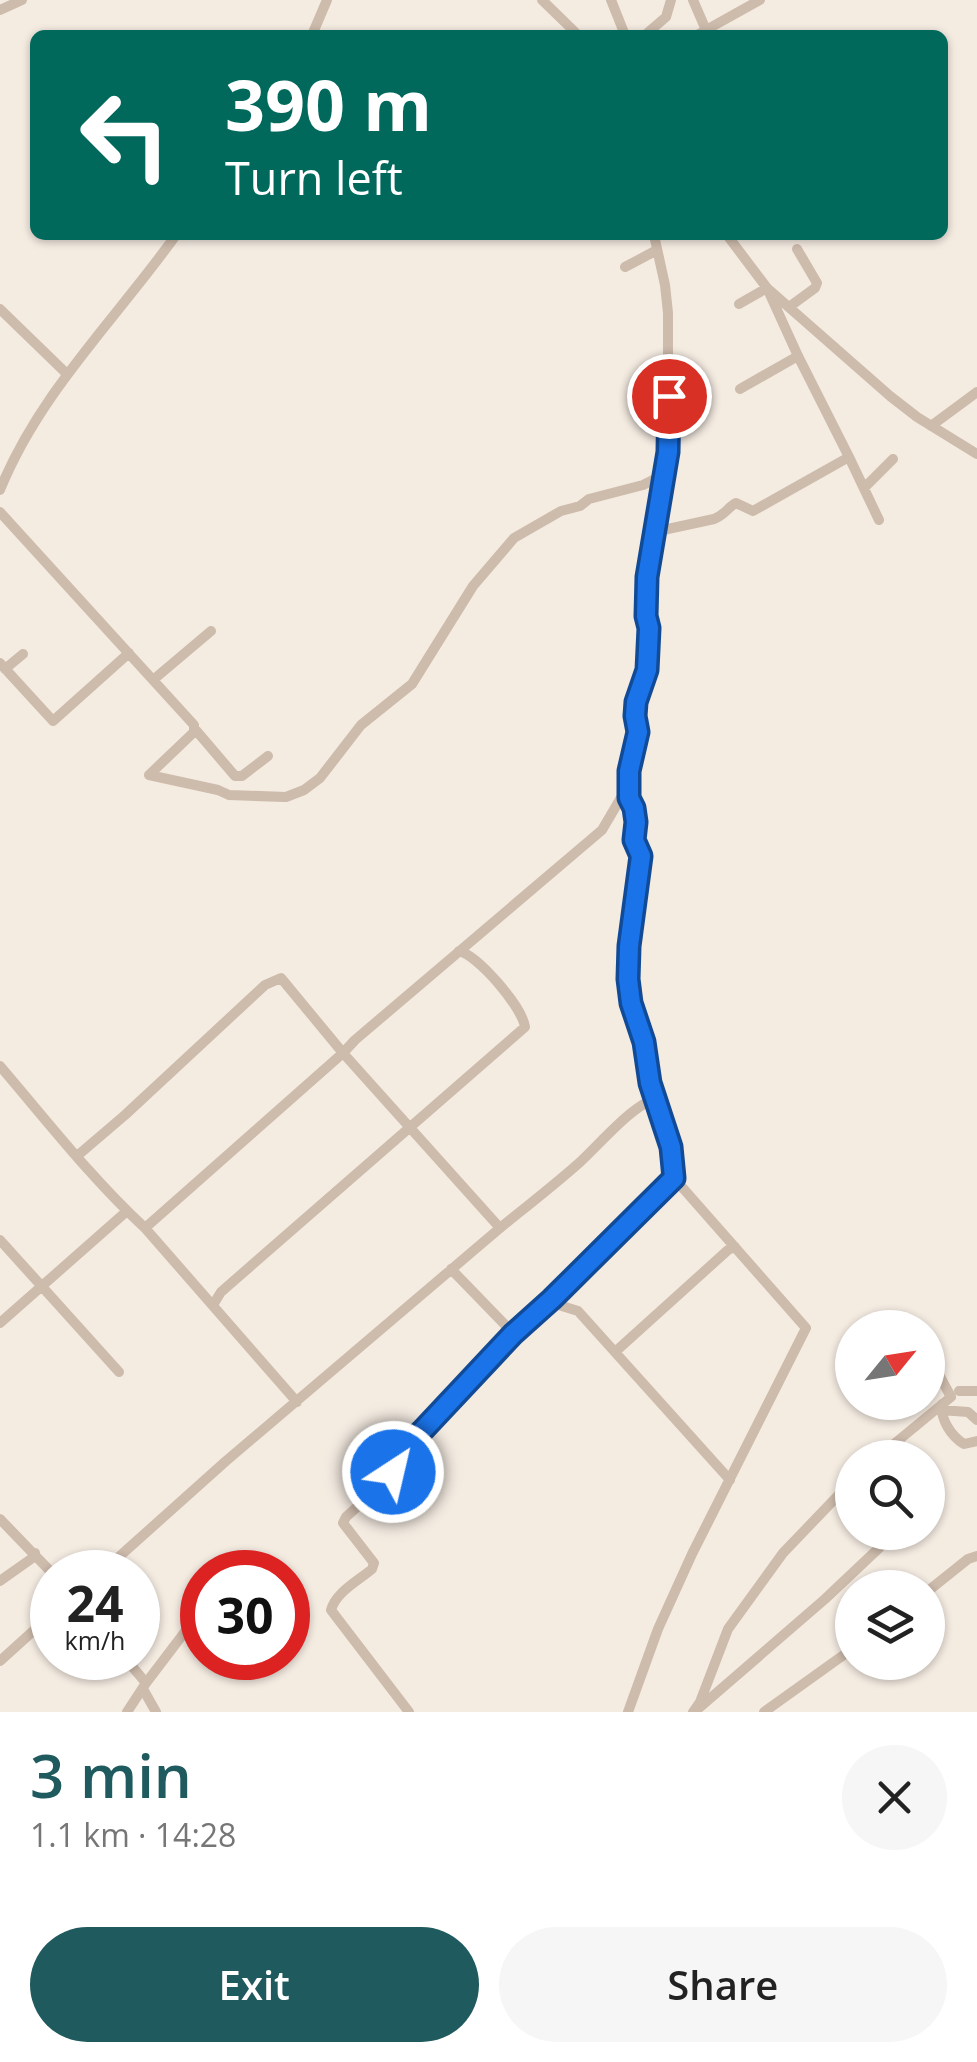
<!DOCTYPE html>
<meta charset="utf-8">
<style>
body{margin:0;font-family:"Open Sans",sans-serif;background:#f6f6f6;color:#222;height:100vh;display:flex;flex-direction:column;font-size:38px;white-space:nowrap}
*{box-sizing:border-box;margin:0}
p{font-size:32px;color:#767676}
.icon{flex:none;width:55px;height:55px;fill:none;stroke:currentColor;stroke-width:2;stroke-linecap:round;stroke-linejoin:round}
.map{position:relative;height:1712px;overflow:hidden}
.drawer{display:flex;flex-direction:column;background:#fff;flex:1}
.drawer>*{flex:none}
.banner{position:absolute;left:30px;top:30px;width:918px;height:210px;border-radius:15px;box-shadow:0 2px 8px #0004;background:#00695c;color:#fff;overflow:hidden}
.needle{width:65px;rotate:60deg}
.tools{position:absolute;left:835px;top:1310px;display:grid;gap:20px}
.tools a{display:grid;place-items:center;width:110px;height:110px;border-radius:50%;background:#fff;box-shadow:0 2px 8px #0004;font-size:50px}
.speed{position:absolute;left:30px;top:1550px;display:flex;gap:20px;font-size:50px;font-weight:700;text-align:center}
.speed>*{display:grid;place-content:center;width:130px;height:130px;border-radius:50%;background:#fff;box-shadow:0 2px 8px #0004;line-height:1}
.speed small{font-size:25px;font-weight:400}
.speed .limit{border:15px solid #d22;background:#fff;color:#111}
.pin{position:absolute;display:grid;place-items:center;width:85px;height:85px;color:#fff;margin:-42px;border:5px solid #fff;border-radius:50%;box-shadow:0 2px 10px #0007}
.me{position:absolute;width:110px;margin:-55px;rotate:35deg;stroke-linejoin:round;filter:drop-shadow(0 0 8px #0008)}
.turn{display:flex;align-items:center;gap:35px;height:210px;padding:0 30px;font-size:45px}
.turn .icon{width:130px;height:130px;stroke-width:2.5}
.turn b{display:block;font-size:70px;line-height:85px}
.round{display:grid;place-items:center;flex:none;width:105px;height:105px;border-radius:52px;background:#f6f6f6}
.summary{display:flex;align-items:center;justify-content:space-between;height:170px;padding:0 30px}
h1{font-size:60px;font-weight:600;line-height:75px;color:#1f5a5e}
.primary-button{display:flex;gap:20px;margin-top:auto;padding:20px 30px}
.primary-button a{flex:1;height:115px;border-radius:60px;background:#1f5a5e;color:#fff;font-size:40px;font-weight:600;line-height:115px;text-align:center}
.primary-button a+a{background:#f6f6f6;color:#222}
.map>svg:first-child{display:block}
.lines{fill:none;stroke-linecap:round;stroke-linejoin:round}
.minor{stroke:#cdbbac;stroke-width:10}
.route-casing{stroke:#114b97;stroke-width:25}
.route{stroke:#1a73e8;stroke-width:18}
</style>
<div class="map">
<svg width="977" height="1712" viewBox="0 0 977 1712">
<rect width="100%" height="100%" fill="#f4ebe1"/>
<g class="lines">
<path class="minor" d="M542,0L578,35
M611,0L625,35
M693,0L706,30
M0,10L22,0
M312,35L327,0
M645,35L666,17L671,0
M697,35L760,0
M654,235L665,285L668,313V453L648,565L647,670L636,702L635,716L638,733L629,771V798L634,809L636,822L634,840L641,856L629,947L628,979L631,1003L643,1042L650,1083L671,1147L674,1178
M727,235L767,288L890,396L917,417L977,454
M625,267L657,250
M789,307L815,288L817,283L797,249
M0,309L67,374
M740,389L798,356
M931,426L977,392
M849,457L879,520
M865,487L893,459
M0,490C39,393 116,319 176,235
M0,512L194,725V732L149,775
M654,532L714,519C725,515 728,507 736,503L753,511L849,457L798,356L767,288L739,304
M0,663L53,721L129,653
M5,669L23,654
M153,680L211,631
M194,728L235,776H242L268,756
M149,775L218,790L229,795L286,797L304,790L320,778L361,725L412,684L473,586L514,538L561,511L580,506L589,499L643,485L663,475
M0,1066C47,1121 92,1179 145,1228L343,1053L281,978L265,985L125,1115L77,1156
M145,1228L297,1402
M500,1228C526,1207 553,1186 579,1163C597,1147 634,1103 656,1099
M0,1240L119,1372
M549,1302L578,1311L730,1480
M213,1305L221,1292L525,1027C522,1007 479,956 459,951
M0,1323L127,1211
M513,1333L552,1299L674,1178L806,1328L692,1554L658,1629L628,1712
M615,1352L728,1250L735,1247
M959,1391H977
M942,1404C940,1419 951,1436 964,1444L977,1441
M941,1410L968,1412L977,1420
M877,1458L951,1397L931,1360
M0,1519L52,1573
M102,1572L226,1461L500,1228L343,1053L355,1040L602,830L629,784
M0,1581L31,1559L35,1553
M928,1591L968,1559L977,1556
M125,1658L146,1683
M0,1661L52,1614
M143,1689L156,1712
M699,1708L825,1599L896,1532
M127,1712L146,1683L200,1612
M409,1712L331,1610C336,1592 358,1581 372,1569L374,1563L343,1523L346,1517L390,1477L396,1455L422,1431L513,1333L451,1269
M693,1712L700,1702L728,1629L783,1553L852,1481
M764,1712L852,1649"/>
</g>
<g class="lines">
<defs>
<path id="route" d="M393,1472L396,1456L422,1431L513,1334L552,1299L674,1178L671,1147L650,1083L644,1042L631,1003L628,979L629,946L641,856L634,840L636,822L634,808L629,798V771L638,732L635,716L636,702L647,670L649,628L646,616L647,577L668,452L669,396"/>
</defs>
<use href="#route" class="route-casing"/>
<use href="#route" class="route"/>
</g>
</svg>
<div class="tools">
<a><svg class="needle" viewBox="-14 -14 28 28"><path d="M0-13l5 13h-10z" fill="#e53935"/><path d="M0 13l5-13h-10z" fill="#767676"/></svg></a>
<a><svg class="icon" aria-label="search" viewBox="0 0 24 24"><circle cx="10" cy="10" r="6"/><path d="M15 15l6 6"/></svg></a>
<a><svg class="icon" aria-label="layers" viewBox="0 0 24 24"><path d="M12 4l9 5-9 5-9-5zM3 14l9 5 9-5"/></svg></a>
</div>
<div class="speed"><div>24<small>km/h</small></div><div class="limit">30</div></div>
<div class="pin" style="left:669px;top:396px;background:#d93025"><svg class="icon" aria-label="arrive" viewBox="0 0 24 24"><path d="M6 21V4h12l-3 4 3 4H6"/></svg></div>
<svg class="me" style="left:393px;top:1472px" viewBox="-20 -20 40 40"><circle r="17" fill="#1a73e8" stroke="#fff" stroke-width="3"/><path d="M0-11L8 9 0 5-8 9z" fill="#fff"/></svg>
<div class="banner">
<div class="turn"><svg class="icon" aria-label="left" viewBox="0 0 24 24"><path d="M17 20v-9H6M10 6l-5 5 5 5"/></svg><div><b>390 m</b>Turn left</div></div>
</div>
</div>
<section class="drawer">
<div class="summary"><div><h1>3 min</h1><p>1.1 km · 14:28</p></div><a class="round"><svg class="icon" aria-label="close" viewBox="0 0 24 24"><path d="M6 6l12 12M18 6L6 18"/></svg></a></div>
<div class="primary-button"><a>Exit</a><a>Share</a></div>
</section>
